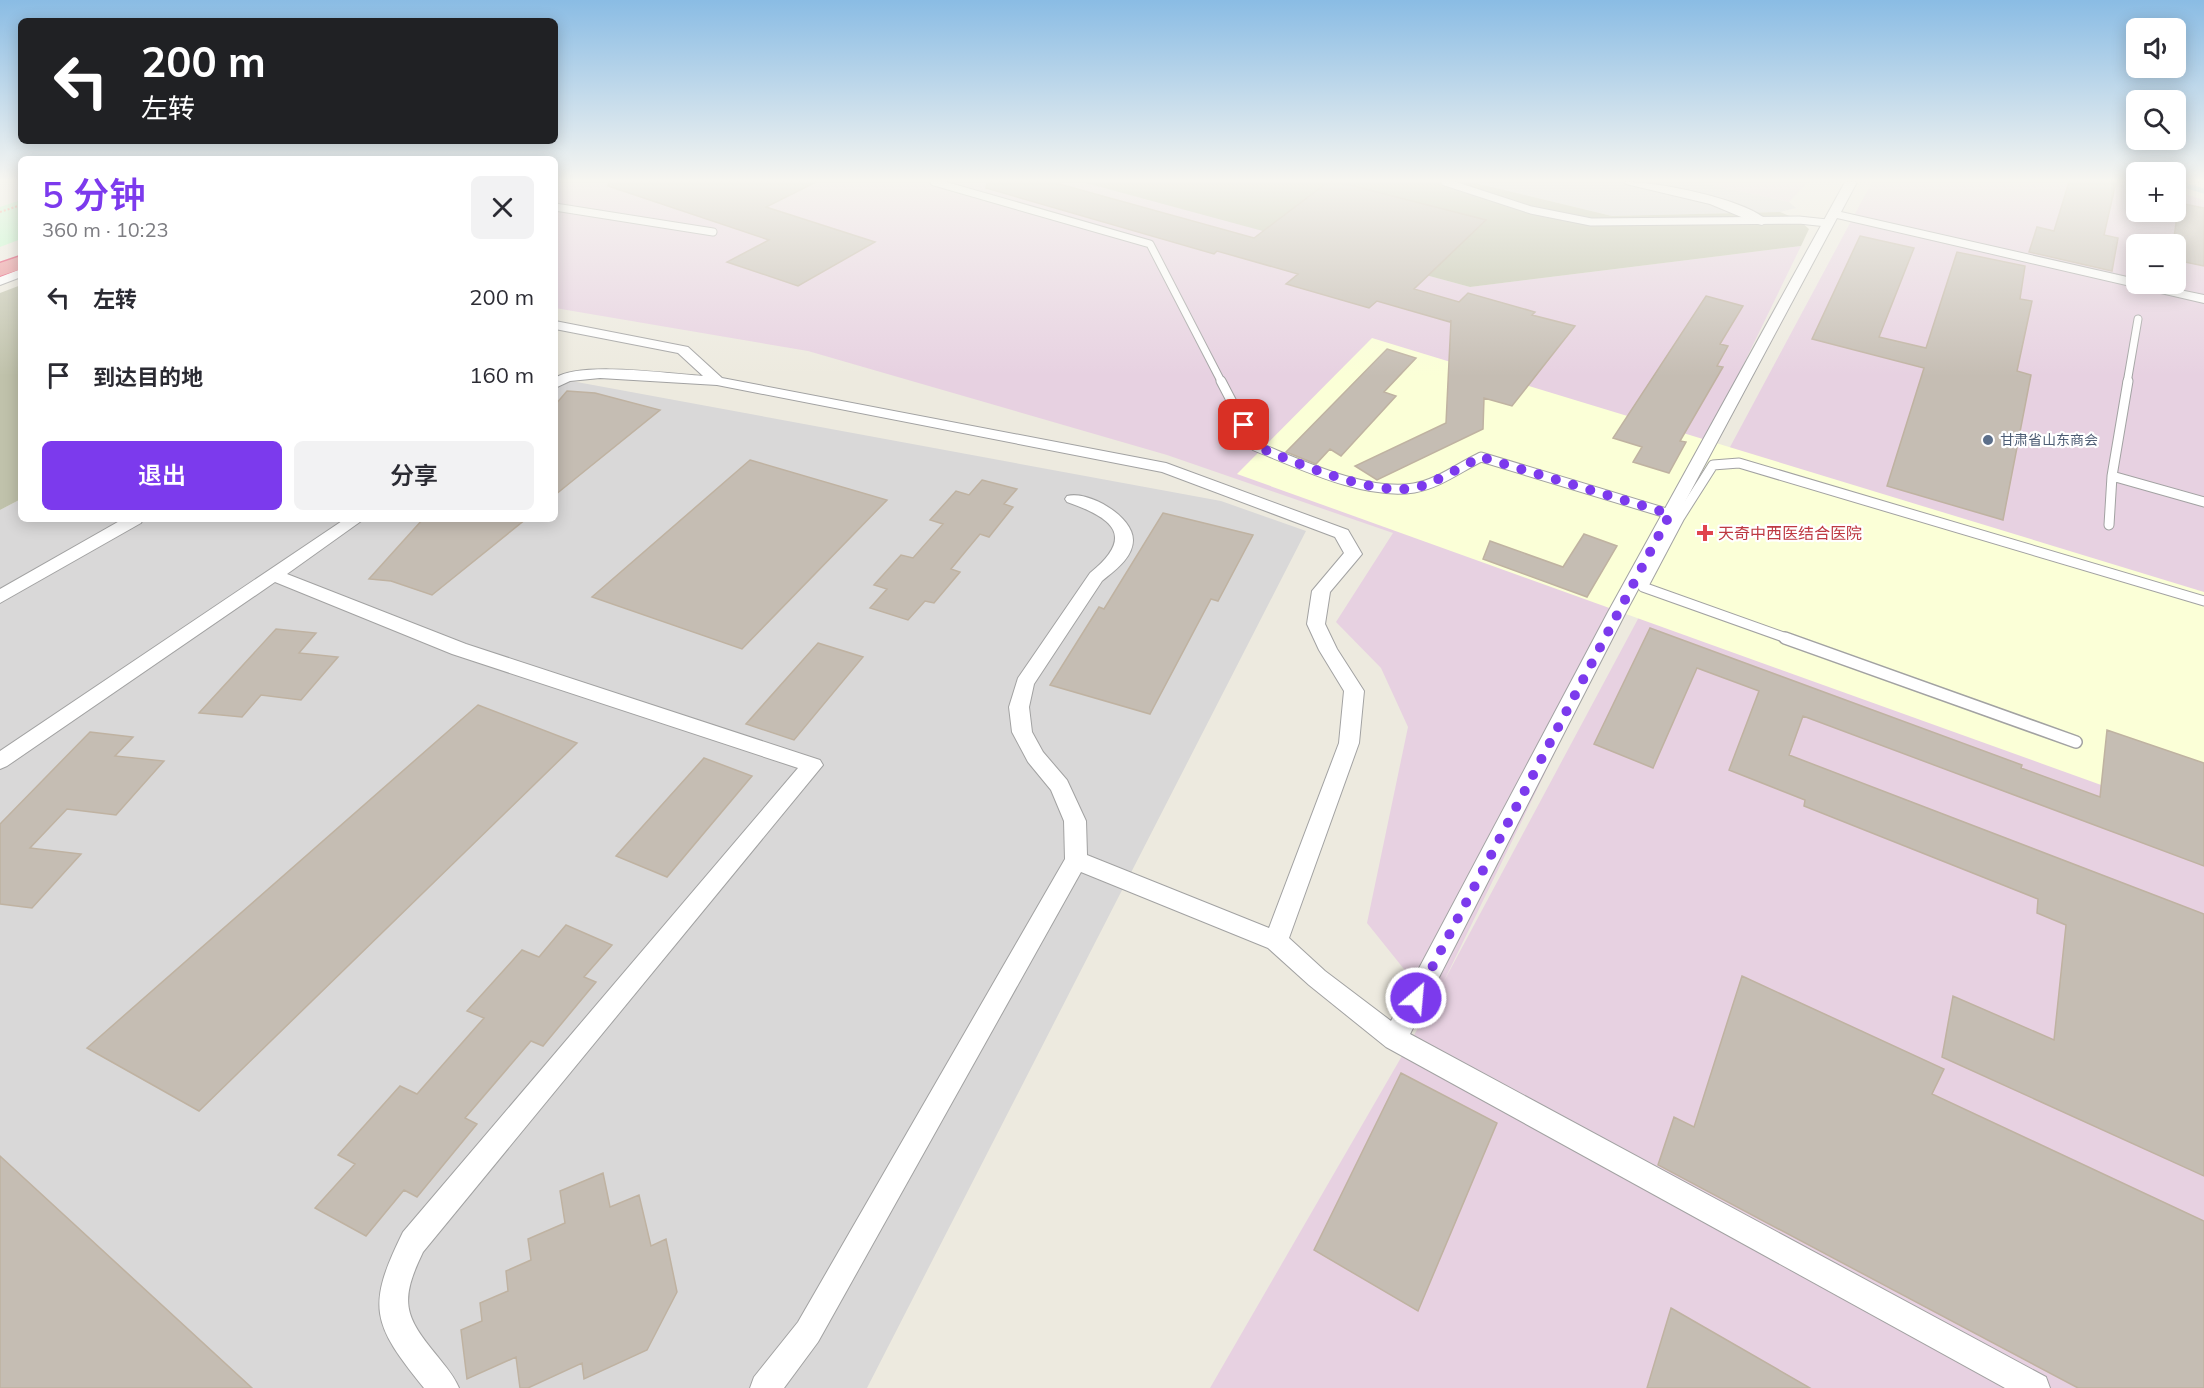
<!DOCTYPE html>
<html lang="zh">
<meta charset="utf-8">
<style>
body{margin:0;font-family:Mulish,"Noto Sans SC",sans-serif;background:#f2f2f3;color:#2b2b33;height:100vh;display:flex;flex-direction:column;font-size:22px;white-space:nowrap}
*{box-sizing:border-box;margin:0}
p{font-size:20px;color:#7c7c81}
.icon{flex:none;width:33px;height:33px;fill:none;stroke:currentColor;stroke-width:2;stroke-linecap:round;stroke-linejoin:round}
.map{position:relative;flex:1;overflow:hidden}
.panel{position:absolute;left:18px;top:156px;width:540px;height:366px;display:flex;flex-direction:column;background:#fff;border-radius:9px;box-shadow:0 3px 15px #0003}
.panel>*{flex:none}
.hud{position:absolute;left:18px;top:18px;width:540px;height:126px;border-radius:9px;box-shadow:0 3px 15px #0003;background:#202124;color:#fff;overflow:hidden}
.fabs{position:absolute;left:2126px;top:18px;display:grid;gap:12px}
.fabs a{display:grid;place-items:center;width:60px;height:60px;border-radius:9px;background:#fff;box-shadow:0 3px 15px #0003;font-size:30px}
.pin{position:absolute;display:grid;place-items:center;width:51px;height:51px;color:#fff;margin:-26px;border-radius:12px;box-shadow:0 3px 9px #0006}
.me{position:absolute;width:66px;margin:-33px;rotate:27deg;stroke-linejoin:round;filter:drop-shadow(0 0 4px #0008)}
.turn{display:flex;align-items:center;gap:21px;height:126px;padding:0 24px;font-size:27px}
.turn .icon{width:78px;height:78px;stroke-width:2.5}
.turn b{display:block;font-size:42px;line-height:51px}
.round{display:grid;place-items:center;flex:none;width:63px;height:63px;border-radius:9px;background:#f2f2f3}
.summary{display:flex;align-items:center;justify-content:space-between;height:102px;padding:0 24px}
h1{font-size:36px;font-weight:600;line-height:45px;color:#7c3aed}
.action{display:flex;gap:12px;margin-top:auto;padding:12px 24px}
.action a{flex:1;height:69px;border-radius:9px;background:#7c3aed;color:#fff;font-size:24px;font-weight:600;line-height:69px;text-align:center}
.action a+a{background:#f2f2f3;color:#2b2b33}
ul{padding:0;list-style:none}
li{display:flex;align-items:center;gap:18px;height:78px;padding:0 24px}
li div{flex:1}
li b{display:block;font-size:22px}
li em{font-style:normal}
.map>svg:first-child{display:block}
.residential{fill:#d9d8d8}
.industrial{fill:#e7d1e1;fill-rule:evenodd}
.education{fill:#fbffd7}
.construction{fill:#c0c2ab}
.park{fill:#b8fcc4}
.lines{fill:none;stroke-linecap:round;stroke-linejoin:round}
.stream{stroke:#9dc9de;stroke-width:5}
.building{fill:#c5bdb3;stroke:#bfb2a1;stroke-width:1.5}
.lane-far2-casing{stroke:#a2a2a2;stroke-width:9}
.lane-far1-casing{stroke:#a2a2a2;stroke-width:11}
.lane-casing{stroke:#a2a2a2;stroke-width:14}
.street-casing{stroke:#a2a2a2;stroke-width:2}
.highway-casing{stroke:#de1a49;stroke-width:3}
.path{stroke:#ff805f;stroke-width:2;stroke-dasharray:2 2;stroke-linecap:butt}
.lane-far2{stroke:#fff;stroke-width:7}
.lane-far1{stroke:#fff;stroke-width:9}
.lane{stroke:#fff;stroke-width:11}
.street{fill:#fff;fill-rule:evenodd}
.highway{fill:#ea828a;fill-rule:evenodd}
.route{stroke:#7c3aed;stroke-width:10;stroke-dasharray:0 18}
.service-dot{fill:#5c6f8a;stroke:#fff;stroke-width:2}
.health-dot{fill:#e0444e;stroke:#fff;stroke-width:2}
.labels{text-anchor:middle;stroke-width:4.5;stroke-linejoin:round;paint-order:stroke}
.far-service-label{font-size:14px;fill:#4e5e75;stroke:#fff;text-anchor:start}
.health-label{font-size:16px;fill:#be3a42;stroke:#fff;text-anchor:start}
</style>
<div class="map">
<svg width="2204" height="1388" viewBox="0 0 2204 1388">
<rect width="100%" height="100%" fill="#edeadf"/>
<path class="residential" d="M1471,182H1698L1789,202L1796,208L1780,212L1612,216Z
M555,378L1221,501L1306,531L867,1388H0V510L21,499V519H555Z"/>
<path class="industrial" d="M555,182H1086L1470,287L1801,246L1443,983L1872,182H2136V212H2175V191L2204,200V1388H1210L1432,1004L1367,923L1408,727L1381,668L1336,622L1393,533L1167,455L808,351L555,308ZM2136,244H2175V284H2136Z
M1698,182H1808L1789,202Z"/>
<path class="education" d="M1372,338L2204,592V822L1237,474Z"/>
<path class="construction" d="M1082,182H1471L1612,216L1780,212L1799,220L1809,229L1801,246L1470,287Z
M21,285V499L0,510V293Z"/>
<path class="park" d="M21,200V239L0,247V207Z"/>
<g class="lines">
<path class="stream" d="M2175,182L2204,191"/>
</g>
<path class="building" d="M609,182H816L766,207L875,242L798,286L727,262L769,240L608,186Z
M987,182H1052L1254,238L1328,182H1338L1486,220L1414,289L1459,302L1468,293L1535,312L1532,315L1575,326L1512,406L1484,398L1483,429L1377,480L1355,466L1446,423L1451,320L1450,322L1377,301L1369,308L1286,284L1298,274L1217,251L1214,254L986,188Z
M2069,182H2116L2104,235L2118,238L2112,271L2029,252L2037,227L2054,231Z
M2179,203L2204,208V266L2175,260V244H2173Z
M1860,236L1914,248L1879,337L1926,348L1957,252L2025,266L2020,299L2032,301L2017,371L2031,375L2003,520L1887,486L1924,368L1812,339Z
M1706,296L1743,306L1720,344L1728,346L1717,366L1723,367L1680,441L1686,442L1669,473L1633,462L1642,447L1613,438Z
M1387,349L1416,358L1384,392L1396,396L1341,456L1330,449L1316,464L1286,452Z
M567,391L595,393L660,410L555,495V405Z
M750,460L887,500L742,649L592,597Z
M982,480L1017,489L1004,504L1013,507L989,537L980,534L951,569L960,572L934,603L925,601L908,620L870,608L887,589L874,585L901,555L913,558L943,524L930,520L956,491L969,495Z
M1163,513L1253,535L1218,601L1211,599L1150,714L1050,685L1099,607L1104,609Z
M423,519H526L432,595L391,581L369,579Z
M1584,534L1617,546L1587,597L1483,559L1490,541L1563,567Z
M1650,628L2022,765L2021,768L2100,797L2107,730L2204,763V866L1803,716L1789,755L2204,914V1176L1942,1057L1953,996L2054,1040L2066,925L2037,913L2038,899L1804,806L1805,800L1729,770L1759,691L1697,668L1653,768L1594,744Z
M276,629L316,633L299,653L338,657L301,700L261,695L242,717L199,713Z
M818,643L863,657L794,740L746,724Z
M478,705L577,743L199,1111L87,1048Z
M90,732L133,737L115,756L164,761L116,815L67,809L30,848L81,854L32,908L0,904V824Z
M704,758L752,776L667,877L616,856Z
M566,925L612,945L584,977L596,982L543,1046L531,1041L465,1118L477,1124L417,1197L404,1190L366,1236L315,1208L355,1164L338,1155L400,1086L417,1094L484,1018L467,1011L522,950L539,957Z
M1742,976L1944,1069L1932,1094L2204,1221V1388H2078L1658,1165L1674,1117L1694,1127Z
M1401,1073L1497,1123L1418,1311L1314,1250Z
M0,1156L252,1388H0Z
M603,1173L610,1207L639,1195L651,1246L666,1239L677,1292L647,1350L584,1379L582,1363L528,1388H520L516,1357L467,1379L461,1330L482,1321L480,1303L508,1291L506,1271L531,1260L528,1239L565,1223L560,1191Z
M1671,1308L1810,1388H1647Z"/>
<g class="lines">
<defs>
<path id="lane-far2" d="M934,182L1150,244L1222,383
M1445,182L1531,210L1591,222L1799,220L1827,223
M555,207L713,232
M2127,383L2138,319"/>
<path id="lane-far1" d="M1221,381L1255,446C1300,464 1365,496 1414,488C1438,484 1460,467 1481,457L1676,516
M2112,476L2204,502
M2109,525L2112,476L2128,381
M1789,639L1643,587L1680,517L1713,465L1739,463L2204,601"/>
<path id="lane" d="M1785,638L2076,742"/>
<path id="street" d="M1624,182C1655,181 1746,199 1768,221L1762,225L1758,224L1710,204L1626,184Z
M1845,182H1857L1841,212L2136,279V284H2151L2204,295V303L1837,218L1626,612L1410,1034L2046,1377L2050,1388H2005L1386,1047L1309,985L1268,948L1081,872L818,1342L784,1388H750L754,1377L798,1322L1065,859L1064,821L1051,790L1028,762L1012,732L1009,707L1018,678L1090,573C1136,536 1113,518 1067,502L1065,499L1067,496C1088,490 1133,516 1133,540C1133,558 1114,571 1102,581L1034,684L1029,707L1032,732L1043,752L1067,780L1086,821L1087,855L1269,928L1339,743L1344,691L1319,650L1307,624L1312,591L1344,553L1335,537L1162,472L717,385L600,378L570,381L555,388V378C581,361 670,374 703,376L678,353L555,329V321L688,347L722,378L1166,463L1348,530L1362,554L1330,592L1325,624L1337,649L1364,691L1359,743L1289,938L1325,971L1391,1021L1608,612Z
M21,269V277L0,285V277Z
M123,519H143L141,523L0,603V589Z
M345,519H364L287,574L466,644L820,760L823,765L423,1252C399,1302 404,1316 438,1357C446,1367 454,1376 459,1388H424C372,1324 366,1307 403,1232L798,768L452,654L275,582L7,766L0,769V751Z"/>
<path id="highway" d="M21,256V269L0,276V263Z"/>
</defs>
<use href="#lane-far2" class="lane-far2-casing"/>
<use href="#lane-far1" class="lane-far1-casing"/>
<use href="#lane" class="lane-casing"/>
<use href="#street" class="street-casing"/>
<use href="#highway" class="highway-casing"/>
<path class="path" d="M0,212L21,205"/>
<use href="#lane-far2" class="lane-far2"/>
<use href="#lane-far1" class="lane-far1"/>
<use href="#lane" class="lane"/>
<use href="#street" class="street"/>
<use href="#highway" class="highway"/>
</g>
<linearGradient id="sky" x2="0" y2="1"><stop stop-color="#8abce4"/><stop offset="0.48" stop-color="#f7f6f1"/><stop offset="1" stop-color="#f7f6f1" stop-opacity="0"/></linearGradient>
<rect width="2204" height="376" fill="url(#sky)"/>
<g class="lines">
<path class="route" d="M1244,425L1255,446C1295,462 1372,496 1414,488C1434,484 1462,466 1481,457L1670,514L1416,998"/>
</g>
<circle class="service-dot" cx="1988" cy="440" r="6"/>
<path class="health-dot" d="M1702 524h6v6h6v6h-6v6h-6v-6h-6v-6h6z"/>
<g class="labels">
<g class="far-service-label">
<text x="2000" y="445">甘肃省山东商会</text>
</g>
<g class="health-label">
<text x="1718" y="539">天奇中西医结合医院</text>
</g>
</g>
</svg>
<div class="fabs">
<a><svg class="icon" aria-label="sound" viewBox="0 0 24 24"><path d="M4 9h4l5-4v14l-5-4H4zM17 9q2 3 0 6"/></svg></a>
<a><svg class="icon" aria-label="search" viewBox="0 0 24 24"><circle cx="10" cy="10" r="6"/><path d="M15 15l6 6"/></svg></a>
<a>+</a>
<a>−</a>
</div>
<div class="pin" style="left:1244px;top:425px;background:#d93025"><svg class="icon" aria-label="arrive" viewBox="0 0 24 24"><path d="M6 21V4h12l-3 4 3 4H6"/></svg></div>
<svg class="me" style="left:1416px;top:998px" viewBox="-20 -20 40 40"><circle r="17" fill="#7c3aed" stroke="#fff" stroke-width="3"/><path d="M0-11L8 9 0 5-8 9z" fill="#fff"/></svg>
<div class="hud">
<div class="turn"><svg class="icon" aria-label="left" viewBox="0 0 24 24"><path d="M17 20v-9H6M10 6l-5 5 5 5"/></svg><div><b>200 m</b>左转</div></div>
</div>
<section class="panel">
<div class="summary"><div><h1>5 分钟</h1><p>360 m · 10:23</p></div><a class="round"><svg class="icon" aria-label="close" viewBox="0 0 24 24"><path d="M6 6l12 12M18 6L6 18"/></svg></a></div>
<ul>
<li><svg class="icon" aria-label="left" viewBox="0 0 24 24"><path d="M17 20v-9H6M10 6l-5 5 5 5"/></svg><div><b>左转</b></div><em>200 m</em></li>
<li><svg class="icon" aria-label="arrive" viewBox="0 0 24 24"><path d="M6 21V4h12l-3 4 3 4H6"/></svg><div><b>到达目的地</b></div><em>160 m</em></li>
</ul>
<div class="action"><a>退出</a><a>分享</a></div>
</section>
</div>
